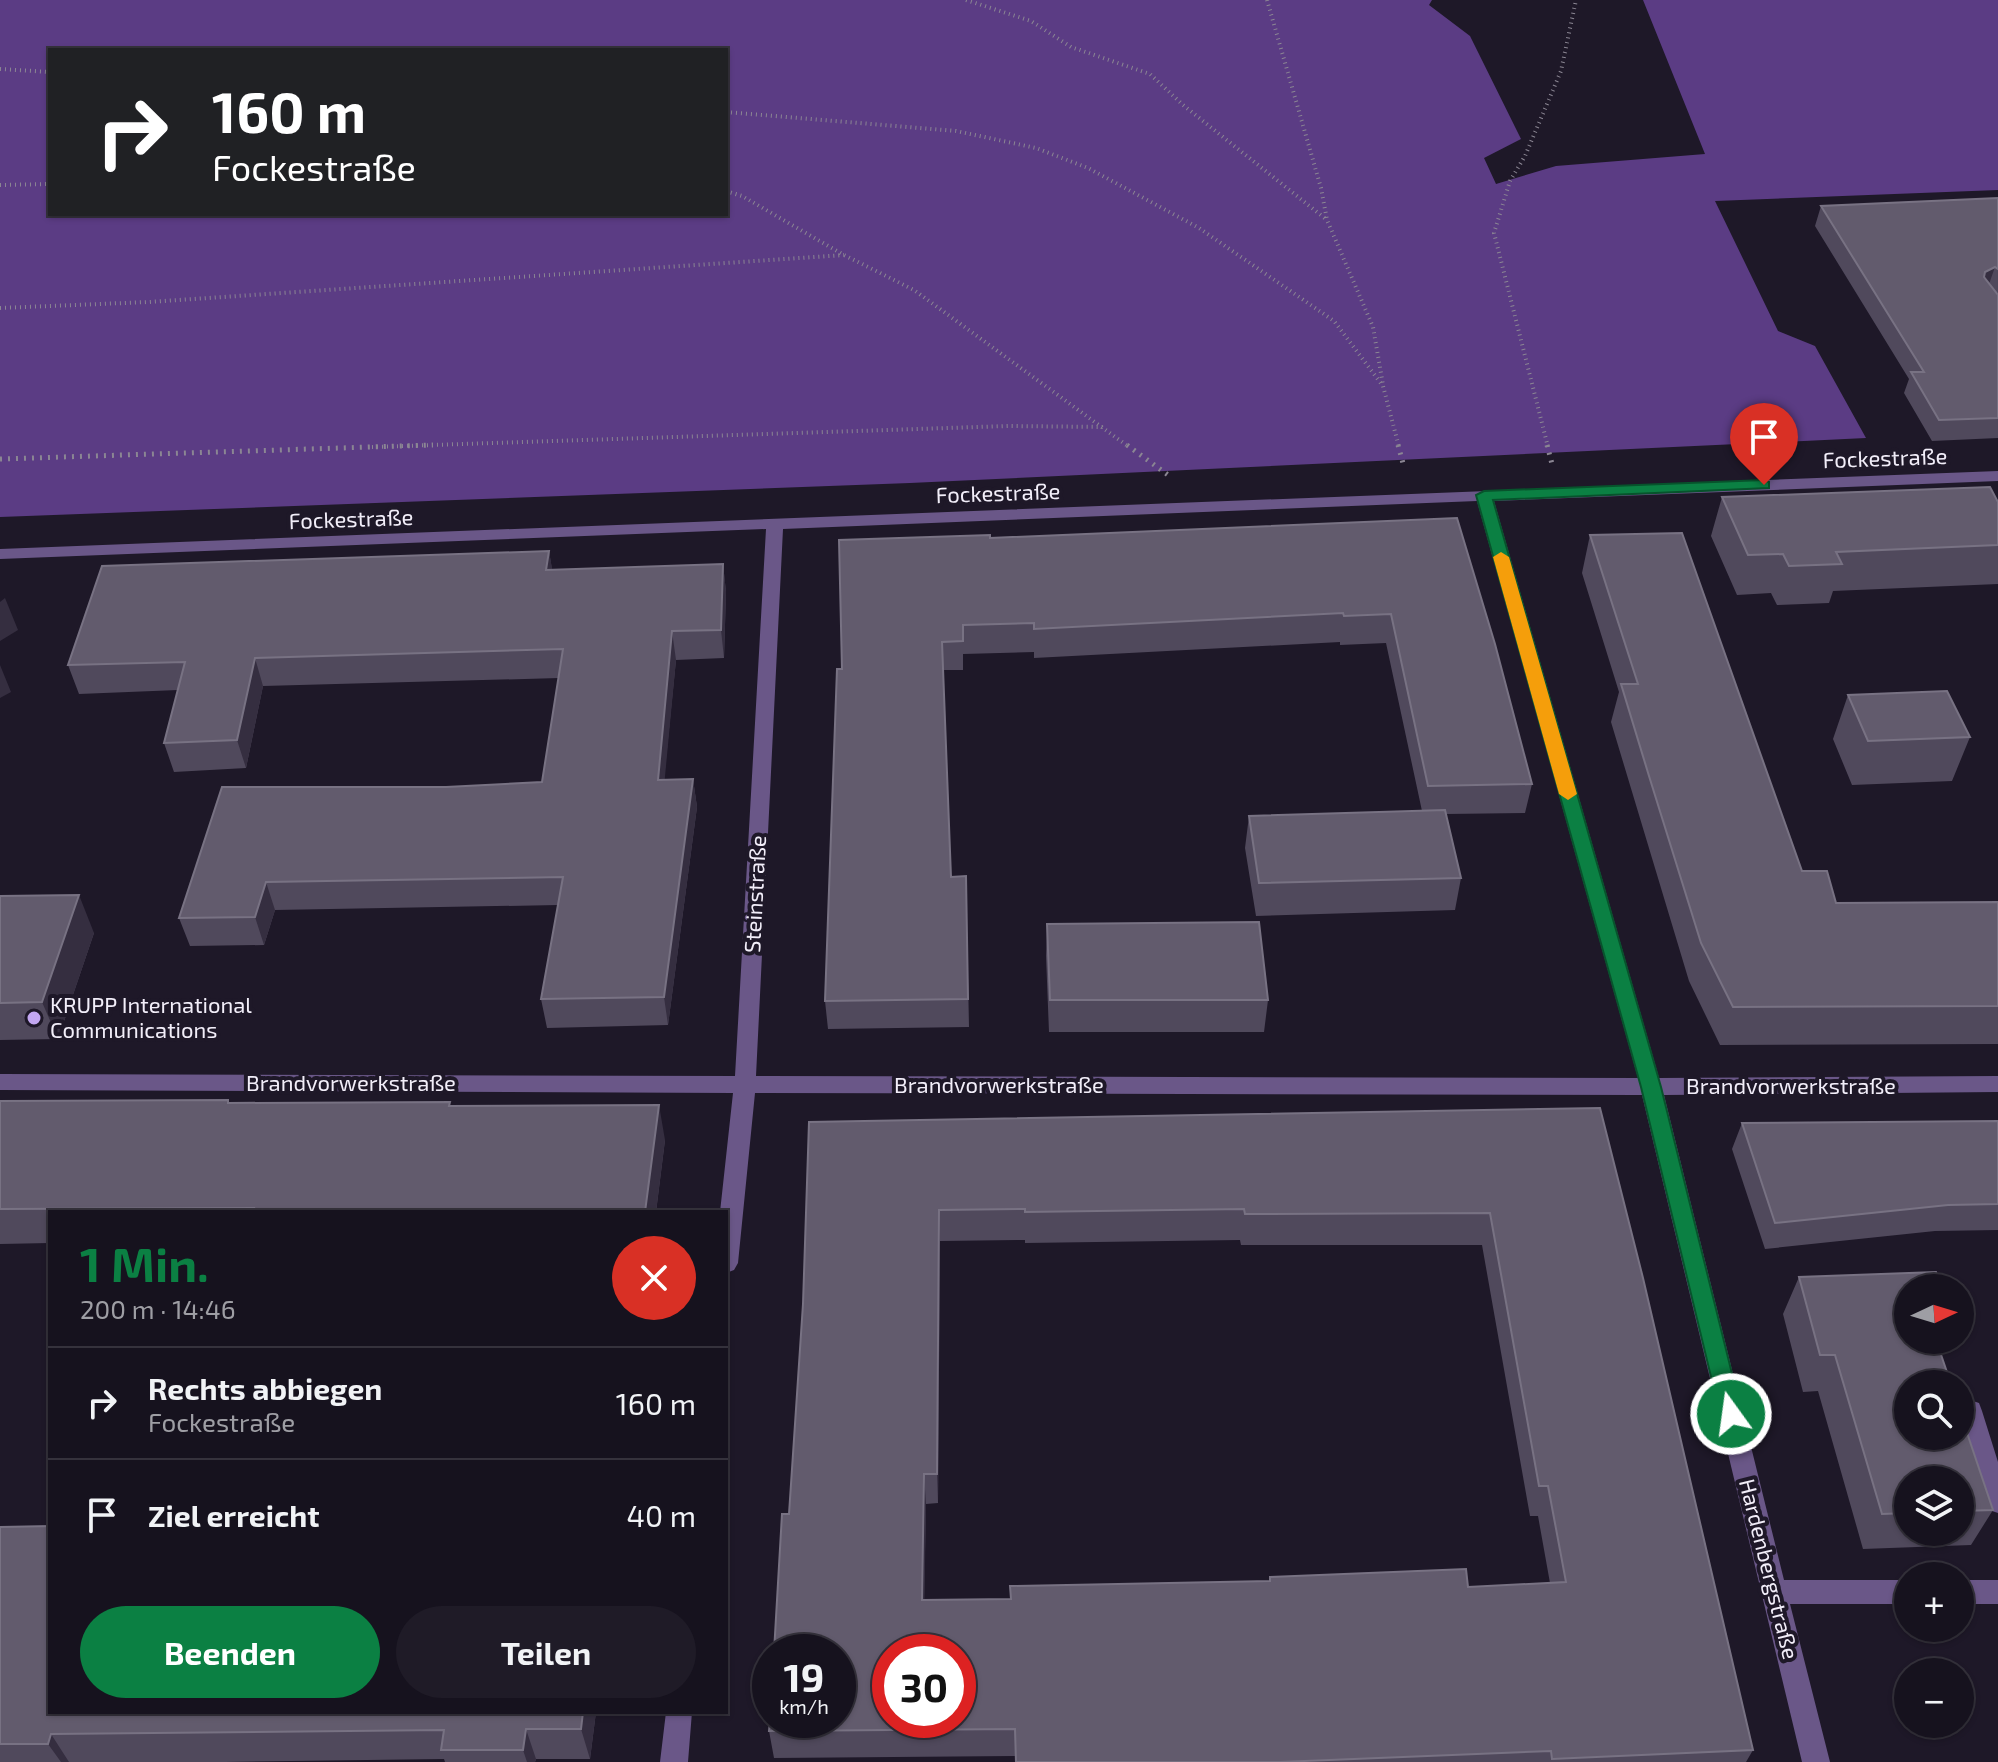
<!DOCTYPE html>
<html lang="de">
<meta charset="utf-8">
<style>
body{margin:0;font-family:"Exo 2",sans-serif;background:#1f1b27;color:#f1f3f6;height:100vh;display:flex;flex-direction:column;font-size:30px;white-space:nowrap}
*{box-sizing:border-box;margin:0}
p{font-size:26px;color:#9e9ea4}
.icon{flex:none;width:44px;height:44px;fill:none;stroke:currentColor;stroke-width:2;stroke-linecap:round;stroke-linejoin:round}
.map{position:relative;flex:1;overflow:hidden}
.details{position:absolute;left:48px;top:1210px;width:680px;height:504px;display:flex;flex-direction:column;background:#16121e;border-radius:0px;box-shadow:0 2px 6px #0004,0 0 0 2px #35323c}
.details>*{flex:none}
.guide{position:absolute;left:48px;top:48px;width:680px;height:168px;border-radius:0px;box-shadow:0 2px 6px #0004,0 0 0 2px #35323c;background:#202124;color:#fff;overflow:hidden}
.needle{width:52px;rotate:86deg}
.controls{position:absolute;left:1894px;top:1274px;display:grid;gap:16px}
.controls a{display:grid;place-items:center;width:80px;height:80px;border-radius:50%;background:#16121e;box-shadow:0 2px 6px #0004,0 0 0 2px #35323c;font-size:40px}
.speed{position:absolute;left:752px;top:1634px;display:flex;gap:16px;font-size:40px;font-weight:700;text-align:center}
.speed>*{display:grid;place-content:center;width:104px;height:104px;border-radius:50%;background:#16121e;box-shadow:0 2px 6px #0004,0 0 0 2px #35323c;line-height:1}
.speed small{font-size:20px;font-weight:400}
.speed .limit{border:12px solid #d22;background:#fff;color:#111}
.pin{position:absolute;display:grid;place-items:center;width:68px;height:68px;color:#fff;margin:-82px -34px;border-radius:50% 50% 50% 0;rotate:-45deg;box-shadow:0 0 8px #0007}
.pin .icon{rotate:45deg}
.me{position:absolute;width:88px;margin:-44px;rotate:346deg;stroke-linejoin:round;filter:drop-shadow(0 0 6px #0008)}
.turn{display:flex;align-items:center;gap:28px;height:168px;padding:0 32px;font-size:36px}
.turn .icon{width:104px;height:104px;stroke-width:2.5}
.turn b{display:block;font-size:56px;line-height:68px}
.round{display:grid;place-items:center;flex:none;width:84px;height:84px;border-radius:42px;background:#1f1b27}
.headline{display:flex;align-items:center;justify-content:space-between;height:136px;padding:0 32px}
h1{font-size:48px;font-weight:700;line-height:60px;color:#0b8043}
.primary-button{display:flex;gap:16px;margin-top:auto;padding:16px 32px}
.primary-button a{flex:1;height:92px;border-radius:48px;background:#0b8043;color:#fff;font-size:32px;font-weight:700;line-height:92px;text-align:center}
.primary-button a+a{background:#1f1b27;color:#f1f3f6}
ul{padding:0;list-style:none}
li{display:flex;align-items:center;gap:24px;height:112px;padding:0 32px;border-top:2px solid #35323c}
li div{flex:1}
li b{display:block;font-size:30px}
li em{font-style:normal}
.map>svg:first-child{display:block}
.forest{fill:#5b3c84;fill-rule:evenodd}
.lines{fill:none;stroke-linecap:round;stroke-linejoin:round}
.path-far1{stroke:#8b8693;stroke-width:4;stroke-dasharray:1 4;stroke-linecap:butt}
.path{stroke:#8b8693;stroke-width:5;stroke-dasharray:2 6;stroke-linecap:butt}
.minor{fill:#6a5788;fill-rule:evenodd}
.wall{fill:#50495c;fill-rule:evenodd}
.shaded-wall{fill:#352e40}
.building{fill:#625b6d;stroke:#787283;stroke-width:2;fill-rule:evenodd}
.route{fill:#0b8043;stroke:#07532c;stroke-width:2}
.slow{fill:#f59e0b}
.poi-dot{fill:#c3a7f2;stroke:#1e1828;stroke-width:3}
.labels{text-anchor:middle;stroke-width:8;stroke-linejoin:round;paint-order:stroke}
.street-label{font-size:22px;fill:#f2eef9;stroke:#1e1828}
.poi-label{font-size:22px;fill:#f2eef9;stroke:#1e1828;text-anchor:start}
</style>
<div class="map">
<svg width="1998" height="1762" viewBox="0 0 1998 1762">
<rect width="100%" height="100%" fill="#1e1828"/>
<path class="forest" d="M0,0H1432L1429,5L1470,36L1521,139L1484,158L1496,184L1556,166L1705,154L1643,0H1998V190L1715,201L1778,331L1815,346L1866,438L910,483L0,517ZM50,50H726V214H50Z"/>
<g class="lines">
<path class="path-far1" d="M966,0L1031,21L1071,47L1150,74L1183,105L1327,220
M1267,0L1321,188L1327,220L1373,327L1383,385
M0,69L50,72
M726,112L956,131L1036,148L1088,168L1199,228L1334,321L1383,386L1399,447
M0,185L50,184
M726,191L742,196L844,255L914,290L1129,447
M0,308L149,302L844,255
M372,447L1008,426L1106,427
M1548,447L1494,233L1510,181L1525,156L1561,71L1576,0"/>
<path class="path" d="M1127,445L1168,475
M1398,445L1404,467
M1547,445L1552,464
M0,459L433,445"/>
<path class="minor" d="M1998,471V481L1494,501L1659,1078L1998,1076V1092L1664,1095L1784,1580H1908V1604H1790L1830,1762H1802L1642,1095L755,1093L738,1263L734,1270L726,1273V1212H720L733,1093L0,1090V1074L735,1076L766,529L0,559V549ZM1477,501L1638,1078L756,1076L783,529Z
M1970,1400L1979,1403L1982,1411L1998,1462V1513L1989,1510L1985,1502L1960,1418L1961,1403Z
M1960,1580H1998V1604H1960Z
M666,1712H692L688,1762H660Z"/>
</g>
<path class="wall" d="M1998,198V438L1932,441L1904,393L1909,379L1815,226L1821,206Z
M1722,497L1998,502V584L1833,591L1829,603L1777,605L1771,593L1737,595L1711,536Z
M1457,518L1532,784L1525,813L1446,814L1461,878L1455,910L1256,916L1245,848L1249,816L1422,811L1386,643L1340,645V642L1034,658V652L963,654V670H943L951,877L966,876L969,1027L828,1029L825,1001L842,669L990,538Z
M1590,535L1802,871L1836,903L1998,902V1044L1720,1045L1689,981L1611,722L1619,692L1582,573Z
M549,551L552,570L723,564L726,592L724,658L676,660L664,779H693L697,807L668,1025L547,1028L541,999L558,905L275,910L264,945L190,946L179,918L446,787L542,782L559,678L263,686L246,768L174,772L164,743L178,690L79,694L68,665Z
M1848,695L1970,737L1952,781L1852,785L1833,739Z
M0,896L94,933L58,1039L0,1040Z
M1047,924L1268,1000L1264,1032H1049L1046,956Z
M0,1101L451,1106L665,1140L656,1212H50V1243L0,1244Z
M1600,1108L1753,1750L1746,1762H1015V1756L774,1758L769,1731L789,1514L803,1304L809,1122ZM1025,1240V1243L1240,1240L1241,1245H1482L1530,1516H1538L1550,1583L1468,1587L1270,1577L1269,1581L1010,1599L924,1600L926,1504L938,1503L940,1241Z
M1998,1121V1230L1935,1231L1765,1249L1732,1149L1742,1123Z
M1799,1277L1908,1340H1942L1938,1347L1993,1510L1971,1545L1863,1549L1818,1391L1803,1392L1783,1314ZM1908,1480H1960V1532H1908Z
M0,1527L50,1712H596L590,1759H536L535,1762H445L444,1759L225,1762H0Z"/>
<path class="shaded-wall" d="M1995,267L1988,287L1978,292L1985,272Z
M549,551L554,580L546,570Z
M723,564L726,592L724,658L721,630Z
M5,598L18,630L0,641V602Z
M672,631L676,660L662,808L658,780Z
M255,658L263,686L246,768L237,740Z
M0,665L11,692L0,698Z
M693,779L697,807L668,1025L664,997Z
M266,882L275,910L264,945L255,917Z
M79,895L94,933L58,1039L42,1002Z
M659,1105L665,1140L656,1212H645Z
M939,1210L940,1241L938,1503L937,1474Z
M924,1474L926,1504L924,1628L922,1600Z
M583,1712H596L590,1759L581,1729Z
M526,1729L536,1759L535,1762H527L523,1750Z
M51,1734L69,1762H61L48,1744Z"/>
<path class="building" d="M1998,198V269L1995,267L1985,272L1984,277L1998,295V418L1939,420L1911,372H1924L1821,206Z
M1990,487L1998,502V545L1836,552L1842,564L1789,566L1783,554L1748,555L1722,497Z
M1457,518L1495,644L1532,784L1428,786L1391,614L1344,616L1343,613L1034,629V623L963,625V641L942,642L951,877L966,876L968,999L825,1001L837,669H842L839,540L990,535V538Z
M1682,533L1802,871H1827L1836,903L1998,902V1006L1733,1007L1701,943L1649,776L1621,684H1638L1590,535Z
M549,551L546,570L723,564L721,630L672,631L658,780L693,779L664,997L541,999L563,877L266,882L255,917L179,918L222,787H446L542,782L563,649L255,658L237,740L164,743L185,662L68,665L102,566Z
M1947,691L1970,737L1868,741L1848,695Z
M1445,810L1461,878L1259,883L1249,816Z
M79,895L42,1002L0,1003V896Z
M1259,922L1268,1000H1050L1047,924Z
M228,1100V1103L450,1102L449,1106L659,1105L645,1212H253L254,1208L0,1209V1101Z
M1600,1108L1643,1278L1753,1750L1552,1759L1551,1751L1280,1762H1016L1015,1729L769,1731L770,1720H838V1652H774L782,1514H789L803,1304L809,1122ZM1025,1209V1212L1244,1209L1245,1214L1490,1213L1539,1486H1548L1566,1582L1468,1587L1466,1569L1270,1577V1581L1010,1586L1011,1599L922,1600L924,1474H937L939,1210ZM890,1652H958V1720H890Z
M1998,1121V1204L1948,1205L1775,1223L1742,1123Z
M1936,1272L1942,1288H1908V1340H1936L1951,1384H1908V1436H1960V1412L1993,1510L1960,1511V1480H1908V1513L1882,1514L1835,1355H1820L1799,1277Z
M50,1526V1712H583L581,1729H526L523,1750H441L444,1730L51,1734L48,1744H0V1527Z"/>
<path class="route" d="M1764,480L1769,482V488L1493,500L1661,1087L1742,1414L1739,1421L1731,1424L1723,1421L1720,1414L1641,1087L1476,495L1484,491Z"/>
<path class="slow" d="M1501,552L1509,557L1577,794L1568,800L1559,794L1493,557Z"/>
<circle class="poi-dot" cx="34" cy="1018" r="8"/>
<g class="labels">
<g class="street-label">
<text transform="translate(1885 458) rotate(-2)" y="8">Fockestraße</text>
<text transform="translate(998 493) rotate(-2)" y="8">Fockestraße</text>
<text transform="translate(351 519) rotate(-2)" y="8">Fockestraße</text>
<text transform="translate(755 894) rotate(-87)" y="8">Steinstraße</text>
<text x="351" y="1091">Brandvorwerkstraße</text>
<text x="999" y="1093">Brandvorwerkstraße</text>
<text x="1791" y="1094">Brandvorwerkstraße</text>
<text transform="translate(1769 1569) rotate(76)" y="8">Hardenbergstraße</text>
</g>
<g class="poi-label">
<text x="50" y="1013">KRUPP International<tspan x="50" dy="25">Communications</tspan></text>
</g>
</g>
</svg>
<div class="controls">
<a><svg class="needle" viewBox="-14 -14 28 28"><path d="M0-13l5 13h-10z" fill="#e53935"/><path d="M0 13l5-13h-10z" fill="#9e9ea4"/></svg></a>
<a><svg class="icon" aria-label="search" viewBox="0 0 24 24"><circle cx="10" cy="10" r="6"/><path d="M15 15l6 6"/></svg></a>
<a><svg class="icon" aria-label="layers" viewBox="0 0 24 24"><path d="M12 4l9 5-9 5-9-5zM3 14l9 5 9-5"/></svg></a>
<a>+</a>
<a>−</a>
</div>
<div class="speed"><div>19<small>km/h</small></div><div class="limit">30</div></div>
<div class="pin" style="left:1764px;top:485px;background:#d93025"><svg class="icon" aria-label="arrive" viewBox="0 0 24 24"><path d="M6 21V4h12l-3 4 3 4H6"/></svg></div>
<svg class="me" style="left:1731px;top:1414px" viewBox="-20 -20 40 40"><circle r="17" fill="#0b8043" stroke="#fff" stroke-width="3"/><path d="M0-11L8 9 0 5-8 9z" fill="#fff"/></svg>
<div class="guide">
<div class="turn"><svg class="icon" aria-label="right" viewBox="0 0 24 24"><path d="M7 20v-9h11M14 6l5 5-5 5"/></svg><div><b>160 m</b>Fockestraße</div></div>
</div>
<section class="details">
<div class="headline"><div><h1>1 Min.</h1><p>200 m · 14:46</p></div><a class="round" style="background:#d93025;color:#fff"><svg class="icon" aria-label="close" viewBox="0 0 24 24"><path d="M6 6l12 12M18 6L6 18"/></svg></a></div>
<ul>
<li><svg class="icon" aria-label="right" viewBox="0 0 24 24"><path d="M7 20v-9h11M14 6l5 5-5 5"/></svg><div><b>Rechts abbiegen</b><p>Fockestraße</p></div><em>160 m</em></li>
<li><svg class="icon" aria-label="arrive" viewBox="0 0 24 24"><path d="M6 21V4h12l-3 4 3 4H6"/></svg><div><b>Ziel erreicht</b></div><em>40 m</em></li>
</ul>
<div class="primary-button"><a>Beenden</a><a>Teilen</a></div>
</section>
</div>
